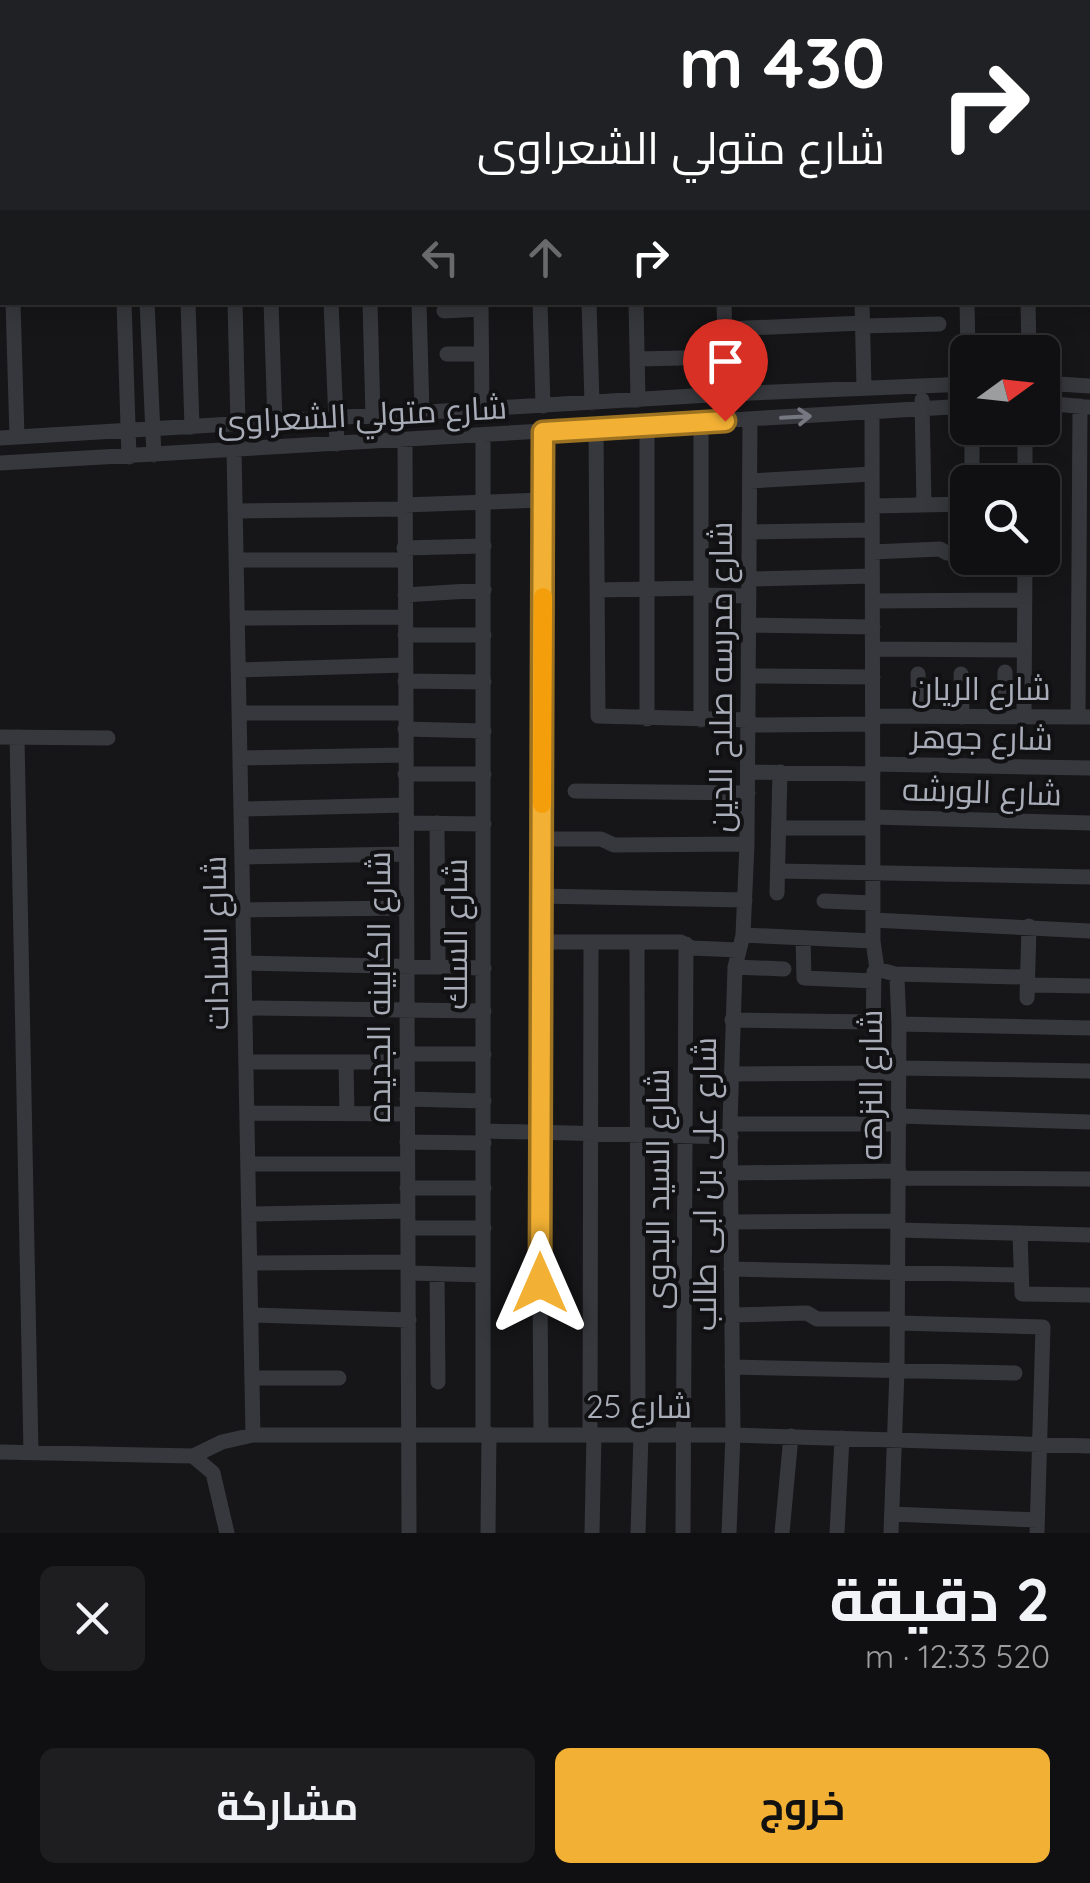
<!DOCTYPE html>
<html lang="ar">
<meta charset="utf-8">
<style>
body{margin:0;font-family:Quicksand,Cairo,sans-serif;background:#1e1e20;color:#f1f3f6;direction:rtl;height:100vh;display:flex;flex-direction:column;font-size:38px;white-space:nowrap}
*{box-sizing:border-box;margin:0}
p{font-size:32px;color:#9c9d9f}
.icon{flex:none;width:55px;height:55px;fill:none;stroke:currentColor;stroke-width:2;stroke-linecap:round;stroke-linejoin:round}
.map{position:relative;height:1533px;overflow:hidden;direction:ltr}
.details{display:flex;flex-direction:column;background:#101012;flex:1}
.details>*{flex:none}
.hud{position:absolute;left:0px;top:0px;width:1090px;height:305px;box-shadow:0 5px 25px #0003,0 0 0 2px #303032;direction:rtl;background:#202124;color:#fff;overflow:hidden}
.needle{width:65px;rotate:75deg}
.buttons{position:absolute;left:950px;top:335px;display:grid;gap:20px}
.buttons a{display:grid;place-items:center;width:110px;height:110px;border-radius:15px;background:#101012;box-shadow:0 5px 25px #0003,0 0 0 2px #303032;font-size:50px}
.pin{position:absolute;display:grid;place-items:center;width:85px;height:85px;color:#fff;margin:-102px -42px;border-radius:50% 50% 50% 0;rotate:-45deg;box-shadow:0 0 10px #0007}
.pin .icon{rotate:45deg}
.me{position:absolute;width:110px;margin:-55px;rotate:0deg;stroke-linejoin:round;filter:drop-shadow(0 0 8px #0008)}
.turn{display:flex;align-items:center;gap:35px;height:210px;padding:0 40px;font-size:45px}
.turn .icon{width:130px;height:130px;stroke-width:2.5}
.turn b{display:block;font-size:70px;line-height:85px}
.lanes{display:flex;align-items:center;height:95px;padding:0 40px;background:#0003;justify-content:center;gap:50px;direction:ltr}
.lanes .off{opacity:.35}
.round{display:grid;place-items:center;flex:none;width:105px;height:105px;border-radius:15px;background:#1e1e20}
.summary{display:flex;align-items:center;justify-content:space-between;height:170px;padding:0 40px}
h1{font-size:60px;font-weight:700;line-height:75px}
.primary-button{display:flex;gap:20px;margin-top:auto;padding:20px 40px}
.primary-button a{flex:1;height:115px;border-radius:15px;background:#f2b134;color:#111;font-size:40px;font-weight:700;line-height:115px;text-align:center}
.primary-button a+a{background:#1e1e20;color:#f1f3f6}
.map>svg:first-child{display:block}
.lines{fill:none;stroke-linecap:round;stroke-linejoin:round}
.minor{stroke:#37383d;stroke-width:15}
.oneway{stroke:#757881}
.route-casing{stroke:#9d7322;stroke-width:25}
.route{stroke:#f2b134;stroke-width:18}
.slow{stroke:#f59e0b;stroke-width:18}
.labels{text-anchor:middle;stroke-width:8;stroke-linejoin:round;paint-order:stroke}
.street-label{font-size:32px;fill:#a8adb8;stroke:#111113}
</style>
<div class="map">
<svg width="1090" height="1533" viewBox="0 0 1090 1533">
<rect width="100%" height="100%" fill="#161618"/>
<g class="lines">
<path class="minor" d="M177,0V2
M226,0V2
M263,0V2
M317,0V2
M362,0V2
M411,0V2
M479,0V2
M531,0V2
M579,0L580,2
M630,0V2
M855,0V2
M962,0V2
M1023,0V2
M0,1L3,0
M129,2V0
M705,2L762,1
M1088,51L1090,50
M0,70H2
M0,135H2
M1088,144H1090
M0,200H2
M0,268H2
M13,302L17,437
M124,302L129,457
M147,302L154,455
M188,302L192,427
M235,302L238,424
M271,302L275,422
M331,302L337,444
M370,302L373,417
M419,302L422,414
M481,302L482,409
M540,302L543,406
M589,302L592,403
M636,302L638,400
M724,302L726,394
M862,302L864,388
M967,302L968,352
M1028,302L1029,352
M444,311L481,309
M863,326L939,324
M725,329L863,323
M447,354H481
M638,359L726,357
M1042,383L1090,386
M922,400L924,505
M1042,403L1088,407
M872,412L873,941L877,969L895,974L897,978L899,1024L897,1370L891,1533
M701,423V720
M1025,428V482
M596,429L598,716L749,720
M483,435V1434
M0,438L726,394L968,384
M405,440L409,1533
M234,450L253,1435
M0,463L968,406
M750,481L872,474
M972,482V428
M404,505L543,500
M872,506L968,504
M235,511L404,509
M749,532L872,530
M404,548L484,546
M872,552L940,549L947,553L968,552
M236,560H405
M749,579L872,576
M597,590L701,588
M405,595L484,590
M701,595L749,596
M873,601L1025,600
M237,618L405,617
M749,625L873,627
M405,635H484
M873,649L1024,650
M238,670L405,665
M918,674L919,716
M961,674L962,717
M749,676L873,677
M405,681L484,682
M239,713H405
M873,716L1090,717
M1005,717V672
M1024,717L1025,558
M1078,717L1080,406
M647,719V426
M749,725L873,724
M405,729L484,731
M0,737L108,738
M17,737L31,1453
M240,758L405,755
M873,764L1090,768
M748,772L873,774
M405,774H484
M575,791L748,793
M241,809L406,805
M873,817L1090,823
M406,823L484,824
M437,823L438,967
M779,828H873
M542,839H601L614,845L747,844
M242,857L406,854
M778,871L1090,877
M777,893L780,772
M540,896L745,900
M824,901L873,903
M243,910L406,908
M873,920L1090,931
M743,935L873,941
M803,938L804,978L874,981
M540,942H681L692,948L738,950
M637,942L638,1434
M244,963L484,968
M735,967L784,969
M895,974L1023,977L1032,985L1090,986
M1027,998L1029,926
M245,1008L484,1011
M732,1020L873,1022
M899,1024L1090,1028
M873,1034L874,972
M407,1054H484
M246,1062H407
M346,1062L347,1114
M899,1068L1090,1071
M732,1074L899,1073
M407,1099L484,1101
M247,1113L407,1114
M899,1116L1090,1122
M730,1124H899
M484,1131L731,1137
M407,1142L484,1143
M248,1164H407
M731,1173L899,1171
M899,1178L1090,1179
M407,1188H484
M249,1214L407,1211
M731,1222L898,1221
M408,1228H484
M898,1230L1090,1235
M1020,1233L1022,1294L1090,1295
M250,1263L408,1262
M731,1269L1020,1275
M409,1273L483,1275
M437,1274L438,1382
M251,1315L409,1320
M732,1315L807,1313L817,1319H898
M898,1323L1043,1327L1037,1533
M732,1367L1015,1373
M252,1378H339
M541,1434L539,1133L543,432
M590,1434L591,942
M0,1452L193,1456L213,1473L227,1533
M193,1456L222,1442L253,1435H733L1090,1446
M892,1514L1037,1520
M488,1533L489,1434
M592,1533L594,1434
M638,1533L641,1434
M683,1533L686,944
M729,1533L733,1435L730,1124L735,967L743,935L747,844L750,420
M782,1533L791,1436
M837,1533L842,1438"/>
</g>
<defs><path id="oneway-shaft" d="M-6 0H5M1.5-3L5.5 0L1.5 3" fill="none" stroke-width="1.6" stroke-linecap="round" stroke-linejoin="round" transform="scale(2.5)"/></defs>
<use class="oneway" href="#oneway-shaft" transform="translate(796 417) rotate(-3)"/>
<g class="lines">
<defs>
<path id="route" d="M540,1283L543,432L725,421"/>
</defs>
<use href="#route" class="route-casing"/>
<use href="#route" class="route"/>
<path class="slow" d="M542,804L543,597"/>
</g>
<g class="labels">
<g class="street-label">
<text transform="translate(362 415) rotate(-3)" y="11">شارع متولي الشعراوى</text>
<text transform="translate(721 677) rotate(-90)" y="11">شارع مدرسه صلاح الدين</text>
<text x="981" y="700">شارع الريان</text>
<text transform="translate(982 738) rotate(1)" y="11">شارع جوهر</text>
<text transform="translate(982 792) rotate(2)" y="11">شارع الورشه</text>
<text transform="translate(456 934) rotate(-90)" y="11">شارع السلك</text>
<text transform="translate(216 943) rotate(-91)" y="11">شارع السادات</text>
<text transform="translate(379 987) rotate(-90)" y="11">شارع الكابينه الجديده</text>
<text transform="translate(871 1085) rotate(-90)" y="11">شارع النزهه</text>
<text transform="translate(705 1184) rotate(-90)" y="11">شارع على بن ابى طالب</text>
<text transform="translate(658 1189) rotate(-90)" y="11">شارع السيد البدوى</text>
<text x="639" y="1418">شارع 25</text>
</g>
</g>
</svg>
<div class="buttons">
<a><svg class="needle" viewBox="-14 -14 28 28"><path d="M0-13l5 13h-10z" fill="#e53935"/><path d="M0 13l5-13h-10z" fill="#9c9d9f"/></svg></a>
<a><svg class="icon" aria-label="search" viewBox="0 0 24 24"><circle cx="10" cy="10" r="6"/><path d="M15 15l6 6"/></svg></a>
</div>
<div class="pin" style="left:725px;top:421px;background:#d93025"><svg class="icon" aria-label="arrive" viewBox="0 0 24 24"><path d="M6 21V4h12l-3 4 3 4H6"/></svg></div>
<svg class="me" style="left:540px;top:1283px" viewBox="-20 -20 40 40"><path d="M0-17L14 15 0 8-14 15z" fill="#f2b134" stroke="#fff" stroke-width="4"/></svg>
<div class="hud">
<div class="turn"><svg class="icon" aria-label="right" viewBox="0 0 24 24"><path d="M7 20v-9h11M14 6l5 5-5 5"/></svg><div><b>430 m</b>شارع متولي الشعراوى</div></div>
<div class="lanes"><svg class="icon off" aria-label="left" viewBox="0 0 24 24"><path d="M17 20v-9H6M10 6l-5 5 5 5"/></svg><svg class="icon off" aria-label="ahead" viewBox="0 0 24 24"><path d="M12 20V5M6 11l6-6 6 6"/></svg><svg class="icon" aria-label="right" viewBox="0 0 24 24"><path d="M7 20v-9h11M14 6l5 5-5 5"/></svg></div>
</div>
</div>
<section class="details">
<div class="summary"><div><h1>2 دقيقة</h1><p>520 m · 12:33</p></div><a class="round"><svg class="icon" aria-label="close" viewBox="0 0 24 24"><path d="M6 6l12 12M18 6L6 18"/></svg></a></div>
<div class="primary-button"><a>خروج</a><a>مشاركة</a></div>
</section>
